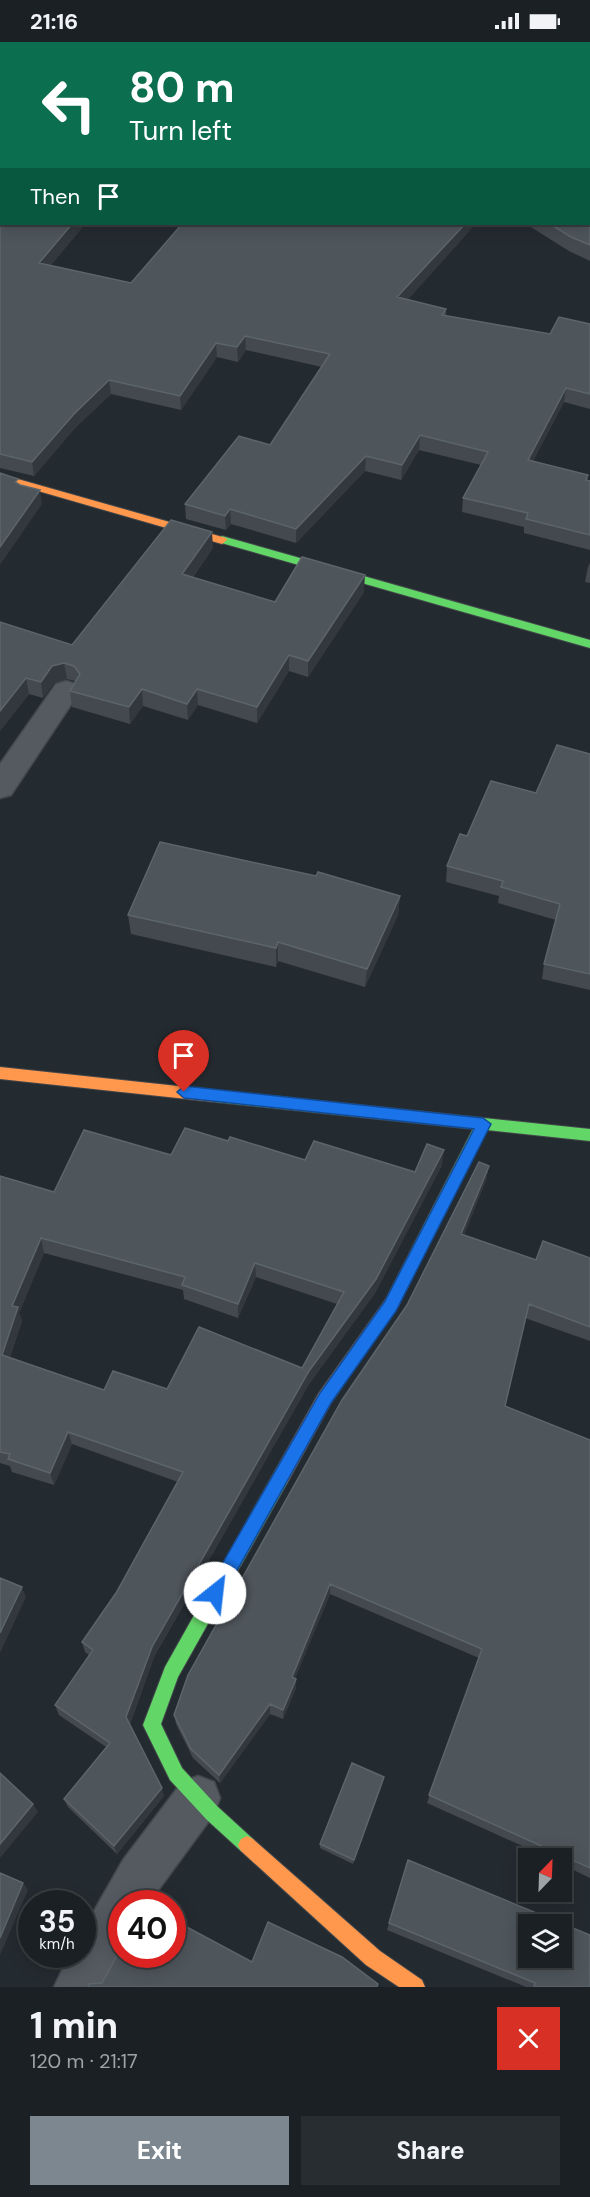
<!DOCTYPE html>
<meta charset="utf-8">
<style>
body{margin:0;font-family:"DM Sans",sans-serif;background:#282d31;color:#f1f3f6;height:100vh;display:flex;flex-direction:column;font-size:22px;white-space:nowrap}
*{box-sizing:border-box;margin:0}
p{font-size:20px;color:#a0a3a6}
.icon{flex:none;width:33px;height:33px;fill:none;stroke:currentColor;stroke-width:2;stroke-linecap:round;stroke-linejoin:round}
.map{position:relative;height:1945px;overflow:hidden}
.drawer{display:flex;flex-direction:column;background:#1b2024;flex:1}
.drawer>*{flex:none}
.hud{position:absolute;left:0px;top:0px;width:591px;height:183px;box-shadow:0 3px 15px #0003,0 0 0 2px #393e41;background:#0b6e4f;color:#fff;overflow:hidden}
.needle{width:39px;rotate:23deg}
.controls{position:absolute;left:518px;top:1806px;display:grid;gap:12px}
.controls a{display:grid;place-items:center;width:54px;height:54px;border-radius:0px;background:#1b2024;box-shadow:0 3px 15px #0003,0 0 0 2px #393e41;font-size:30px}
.speed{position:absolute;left:18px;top:1848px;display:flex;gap:12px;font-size:30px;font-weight:700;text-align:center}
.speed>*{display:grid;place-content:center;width:78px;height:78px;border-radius:50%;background:#1b2024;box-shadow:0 3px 15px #0003,0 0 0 2px #393e41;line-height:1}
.speed small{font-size:15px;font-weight:400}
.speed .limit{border:9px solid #d22;background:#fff;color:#111}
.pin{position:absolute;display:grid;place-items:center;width:51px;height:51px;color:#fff;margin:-62px -26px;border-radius:50% 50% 50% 0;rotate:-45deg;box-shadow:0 0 6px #0007}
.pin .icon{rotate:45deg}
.me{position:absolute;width:66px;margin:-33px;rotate:29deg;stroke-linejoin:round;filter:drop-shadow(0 0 4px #0008)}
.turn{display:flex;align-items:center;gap:21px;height:126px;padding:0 30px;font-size:27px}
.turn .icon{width:78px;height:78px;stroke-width:2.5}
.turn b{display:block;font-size:42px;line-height:51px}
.then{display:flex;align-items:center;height:57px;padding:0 30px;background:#0003;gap:12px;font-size:22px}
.round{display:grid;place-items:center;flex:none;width:63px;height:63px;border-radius:0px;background:#282d31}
.head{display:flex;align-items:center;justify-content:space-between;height:102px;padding:0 30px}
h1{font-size:36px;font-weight:800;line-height:45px}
.primary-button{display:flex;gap:12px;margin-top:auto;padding:12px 30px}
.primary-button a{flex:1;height:69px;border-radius:0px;background:#7c8790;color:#fff;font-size:24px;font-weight:800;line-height:69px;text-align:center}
.primary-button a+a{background:#282d31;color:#f1f3f6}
.status{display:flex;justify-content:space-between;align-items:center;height:42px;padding:0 30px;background:#1b2024;direction:ltr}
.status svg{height:16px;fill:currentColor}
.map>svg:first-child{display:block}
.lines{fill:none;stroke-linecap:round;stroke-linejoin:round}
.street-casing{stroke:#42474b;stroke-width:3}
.fast-casing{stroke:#42474b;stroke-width:2}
.slow-casing{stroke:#42474b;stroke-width:2}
.street{fill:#545a60;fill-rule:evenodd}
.fast{fill:#63d668;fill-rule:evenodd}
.slow{fill:#ff974d;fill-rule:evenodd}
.wall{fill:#43494f;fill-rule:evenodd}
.shaded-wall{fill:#32383d}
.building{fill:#4e555b;stroke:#5d656c;stroke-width:1.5;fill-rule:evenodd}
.route{fill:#1a73e8;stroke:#114b97;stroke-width:1.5}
</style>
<div class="status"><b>21:16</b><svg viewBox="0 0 49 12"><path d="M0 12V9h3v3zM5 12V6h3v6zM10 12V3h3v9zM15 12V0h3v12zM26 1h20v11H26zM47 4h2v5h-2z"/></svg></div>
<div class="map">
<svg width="590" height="1945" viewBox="0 0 590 1945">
<rect width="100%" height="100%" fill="#242b30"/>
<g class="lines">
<defs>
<path id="street" d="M66,639L76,642L80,649L11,753L0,756V722L56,642Z
M198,1734L214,1740L220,1756L214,1772L148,1862H122V1911L103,1945H54L70,1912H82V1890L123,1818L182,1740Z"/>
<path id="fast" d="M222,494L590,598V606L218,500L217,498Z
M215,1048L590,1087V1099L487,1088L398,1264L393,1266L388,1264L385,1259L473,1087L215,1060L210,1058L208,1054L210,1050Z
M281,1427L287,1429L289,1435L287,1441L178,1635L161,1682L182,1726L218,1765L253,1797L256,1803L253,1809L247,1812L241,1809L206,1777L170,1738L143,1683L165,1625L275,1429Z"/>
<path id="slow" d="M0,432L226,496L227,498L222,502L0,438Z
M0,1025L215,1048L220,1050L222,1054L220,1058L215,1060L0,1037Z
M393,1252L398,1254L401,1259L398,1264L331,1361L287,1441L281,1443L275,1441L273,1435L275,1429L319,1351L388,1254Z
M247,1794L253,1797L380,1909L422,1938L425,1945H399L366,1923L241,1809L238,1803L241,1797Z"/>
</defs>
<use href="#street" class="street-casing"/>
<use href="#fast" class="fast-casing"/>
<use href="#slow" class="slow-casing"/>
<use href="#street" class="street"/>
<use href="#fast" class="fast"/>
<use href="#slow" class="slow"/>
</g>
<path class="wall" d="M80,0H590V219L569,209L526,182H590V2Z
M0,46L2,182H85L51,223L131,241L407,258L446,267V274L550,292L590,282V367L564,360L533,419L590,439V508L524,491V485L462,470L463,456L481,423L419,408L401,438L365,429L296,501L231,482L226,488L186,477L185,462L270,403L322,325L246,308L238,320L217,315L181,368L111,352L75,386L34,434L0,426Z
M213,506L193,535L275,560L364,550L308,635L289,629L257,681L198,663L188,678L143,664L130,682L72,665L70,649L75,639L67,637L54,641L43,656L29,652L0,689V580L72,603Z
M590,521V541L585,540L588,525Z
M590,712V948L542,937L544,922L556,878L498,861L499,854L446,840L447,824L467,794L536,751Z
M400,854L398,873L365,945L278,919L276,925L131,892L128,873Z
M228,1099L305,1118L415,1130L442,1123L375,1251L309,1342L154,1615L130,1682L164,1754L117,1812L68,1765L64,1757L106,1705L59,1673L55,1663L89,1613L85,1610L82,1600L116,1551L178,1440L72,1402L54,1443L12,1430L10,1424L0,1421V1134L54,1150L171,1113ZM44,1211L183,1248L184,1257L238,1276L256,1235L337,1262L302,1326L167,1347L104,1348L10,1315L22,1279L19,1271Z
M489,1124L486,1138L464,1193L536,1218L590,1216V1299L525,1276L505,1364L590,1398V1836L561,1822V1816H549L427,1761L479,1616L330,1552L295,1636L296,1646L283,1677L270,1672L220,1741L193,1716L176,1682L174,1673L407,1263Z
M383,1740L353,1822L320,1806V1802Z
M408,1818L590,1945H526L387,1888Z"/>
<path class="shaded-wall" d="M72,182H85L41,235L39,221Z
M465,182H476L397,270V255Z
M245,294L246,308L238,320L237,305Z
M216,301L217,315L181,368L180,354Z
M109,338L111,352L75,386L34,434L32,420L74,372Z
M566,346L564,360L526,432L528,418Z
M420,393L419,408L401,438L402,423Z
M366,414L365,429L296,501V487Z
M40,448L42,462L0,523V505Z
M230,467L231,482L226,488L225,474Z
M212,490L213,506L183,548L182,532Z
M365,533L364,550L308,635V619Z
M289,613V629L257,681V665Z
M64,621L67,637L54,641L43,656L41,640L52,624Z
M26,636L29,652L0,689V669Z
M142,647L143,664L130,682L129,665Z
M197,647L198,663L188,678L187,662Z
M400,854L398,873L365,945L367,927Z
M278,900V919L276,925V906Z
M444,1108L442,1123L375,1251L309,1342L154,1615L129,1684L126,1675L152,1605L309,1329Z
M489,1124L486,1138L459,1206L461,1192Z
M41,1196L44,1211L19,1271L22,1279L6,1326L2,1313L12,1264Z
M255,1221L256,1235L238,1276V1262Z
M68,1390L72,1402L54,1443L50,1431Z
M330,1542V1552L292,1644V1635Z
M22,1545L26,1555L0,1611V1591Z
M296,1637V1646L283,1677V1668Z
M270,1662V1672L220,1741L219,1733Z
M384,1735L383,1740L353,1822L354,1818Z
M162,1746L164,1754L117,1812L114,1804Z
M33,1762L38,1770L0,1816V1802Z
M23,1841L28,1848L0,1913V1896Z"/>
<path class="building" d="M83,0H590V203L571,195L550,182H590V2H81Z
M0,46H2V182H72L39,221L131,241L182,182H465L397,255L446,267L442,273L550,292L559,275L590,282V352L566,346L528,418L588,433L586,438L590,439V493L526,477L528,471L463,456L488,410L420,393L402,423L366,414L296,487L230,467L225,474L185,462L239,394L270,403L330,312L245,294L237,305L216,301L180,354L109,338L74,372L32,420L0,412Z
M0,431L18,437L15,440L20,443L40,448L0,505Z
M171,478L212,490L182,532L275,560L302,515L365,533L308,619L289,613L257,665L197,647L187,662L142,647L129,665L70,649L80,632L74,624L64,621L52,624L41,640L26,636L0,669V580L72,603Z
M557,703L590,712V932L544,922L560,862L501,845L503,839L447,824L460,792L467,794L491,739L536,751Z
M160,800L316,834L318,830L400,854L367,927L278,900L276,906L128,873Z
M185,1086L228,1099L230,1095L305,1118L314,1099L415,1130L427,1102L444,1108L376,1237L309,1329L152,1605L126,1675L162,1746L114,1804L64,1757L110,1701L55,1663L93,1608L82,1600L116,1551L183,1430L68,1390L50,1431L8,1417L10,1412L0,1410V1134L54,1150L84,1088L171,1113ZM41,1196L185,1235L182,1243L238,1262L255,1221L344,1250L302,1326L199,1285L167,1347L113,1329L104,1348L2,1313L18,1265L12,1264Z
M479,1120L489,1124L461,1192L536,1218L543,1199L590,1216V1285L529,1262L505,1364L590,1398V1826L429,1753L482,1607L330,1542L292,1635L296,1637L283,1668L270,1662L219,1733L191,1707L174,1673L188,1633L342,1358L407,1263Z
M0,1536L22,1545L0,1591Z
M352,1721L384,1735L354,1818L320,1802Z
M0,1731L33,1762L0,1802Z
M408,1818L590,1893V1945H534L535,1941L389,1881ZM528,1882H561V1916H528Z
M0,1831L23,1841L0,1896Z
M130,1858H136L143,1862H128Z
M122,1875V1912H172V1877L252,1920L268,1880L342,1915L378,1942L377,1945H88L89,1942L102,1941L121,1906Z"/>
<path class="route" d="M184,1044L483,1076L491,1082L396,1269L331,1361L221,1557L215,1560L209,1557L206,1551L209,1545L320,1351L385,1259L474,1087L184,1056L177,1050Z"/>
</svg>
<div class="controls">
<a><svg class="needle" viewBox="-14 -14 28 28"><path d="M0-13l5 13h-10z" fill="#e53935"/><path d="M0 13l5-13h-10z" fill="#a0a3a6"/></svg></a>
<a><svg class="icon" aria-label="layers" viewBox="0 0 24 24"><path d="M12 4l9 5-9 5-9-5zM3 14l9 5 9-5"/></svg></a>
</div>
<div class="speed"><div>35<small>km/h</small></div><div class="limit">40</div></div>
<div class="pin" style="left:184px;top:1050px;background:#d93025"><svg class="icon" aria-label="arrive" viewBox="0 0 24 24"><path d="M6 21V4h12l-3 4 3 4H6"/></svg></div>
<svg class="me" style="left:215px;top:1551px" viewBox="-20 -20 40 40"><circle r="19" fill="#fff"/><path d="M0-13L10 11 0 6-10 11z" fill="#1a73e8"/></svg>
<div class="hud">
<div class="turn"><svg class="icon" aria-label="left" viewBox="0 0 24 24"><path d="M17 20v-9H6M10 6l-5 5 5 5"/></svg><div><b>80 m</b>Turn left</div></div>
<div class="then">Then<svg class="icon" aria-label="arrive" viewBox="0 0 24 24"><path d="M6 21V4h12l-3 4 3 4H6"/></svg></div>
</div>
</div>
<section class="drawer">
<div class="head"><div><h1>1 min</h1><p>120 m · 21:17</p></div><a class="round" style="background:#d93025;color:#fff"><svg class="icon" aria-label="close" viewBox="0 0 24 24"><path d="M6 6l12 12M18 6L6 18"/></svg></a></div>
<div class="primary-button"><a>Exit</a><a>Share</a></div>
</section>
